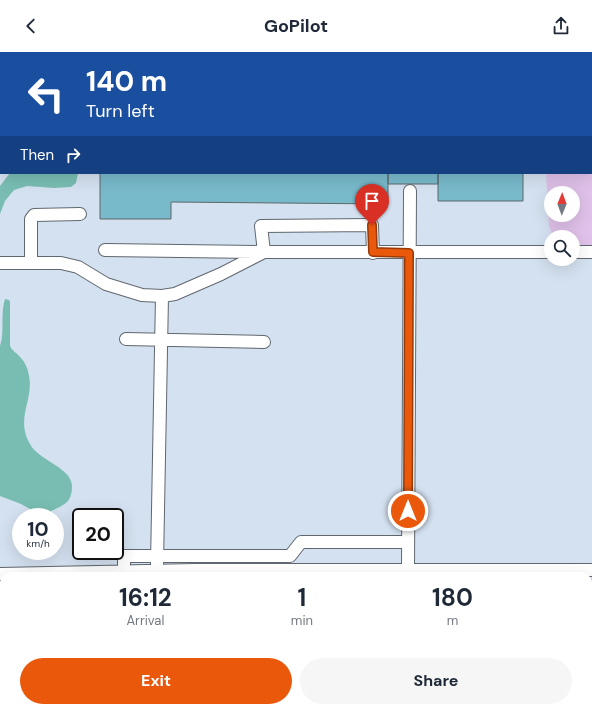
<!DOCTYPE html>
<style>
body{margin:0;font-family:"DM Sans",sans-serif;background:#f6f6f7;color:#1f2937;height:100vh;display:flex;flex-direction:column;font-size:15px;white-space:nowrap}
*{box-sizing:border-box;margin:0}
p{font-size:13px;color:#747a83}
.icon{flex:none;width:22px;height:22px;fill:none;stroke:currentColor;stroke-width:2;stroke-linecap:round;stroke-linejoin:round}
.map{position:relative;flex:1;overflow:hidden}
.panel{position:absolute;left:0px;top:520px;width:592px;height:140px;display:flex;flex-direction:column;background:#fff;border-radius:12px 12px 0 0;box-shadow:0 4px 16px #0002}
.panel>*{flex:none}
.guide{position:absolute;left:0px;top:0px;width:592px;height:122px;box-shadow:0 4px 16px #0002;background:#1a4fa0;color:#fff;overflow:hidden}
.needle{width:26px;rotate:1deg}
.controls{position:absolute;left:544px;top:134px;display:grid;gap:8px}
.controls a{display:grid;place-items:center;width:36px;height:36px;border-radius:50%;background:#fff;box-shadow:0 4px 16px #0002;font-size:20px}
.speed{position:absolute;left:12px;top:456px;display:flex;gap:8px;font-size:20px;font-weight:700;text-align:center}
.speed>*{display:grid;place-content:center;width:52px;height:52px;border-radius:50%;background:#fff;box-shadow:0 4px 16px #0002;line-height:1}
.speed small{font-size:10px;font-weight:400}
.speed .limit{border:2px solid #111;border-radius:6px;background:#fff;color:#111}
.pin{position:absolute;display:grid;place-items:center;width:34px;height:34px;color:#fff;margin:-41px -17px;border-radius:50% 50% 50% 0;rotate:-45deg;box-shadow:0 0 4px #0007}
.pin .icon{rotate:45deg}
.me{position:absolute;width:44px;margin:-22px;rotate:0deg;stroke-linejoin:round;filter:drop-shadow(0 0 3px #0008)}
.turn{display:flex;align-items:center;gap:14px;height:84px;padding:0 20px;font-size:18px}
.turn .icon{width:52px;height:52px;stroke-width:2.5}
.turn b{display:block;font-size:28px;line-height:34px}
.then{display:flex;align-items:center;height:38px;padding:0 20px;background:#0003;gap:8px;font-size:15px}
.eta{display:flex;justify-content:space-evenly;align-items:center;height:68px;text-align:center}
.eta b{font-size:24px;font-weight:700;line-height:28px}
.cta{display:flex;gap:8px;margin-top:auto;padding:8px 20px}
.cta a{flex:1;height:46px;border-radius:24px;background:#ea580c;color:#fff;font-size:16px;font-weight:700;line-height:46px;text-align:center}
.cta a+a{background:#f6f6f7;color:#1f2937}
header{display:flex;justify-content:space-between;align-items:center;height:52px;padding:0 20px;background:#fff;font-size:18px;font-weight:700}
.map>svg:first-child{display:block}
.built{fill:#d4e1f0;fill-rule:evenodd}
.green{fill:#e0c1e9;fill-rule:evenodd}
.water{fill:#79bdb2}
.lines{fill:none;stroke-linecap:round;stroke-linejoin:round}
.stream{stroke:#79bdb2;stroke-width:3.5}
.building{fill:#78b9ca;stroke:#5d686b}
.minor-casing{stroke:#60676f;stroke-width:14}
.minor{stroke:#fff;stroke-width:12}
.route-casing{stroke:#983908;stroke-width:10}
.route{stroke:#ea580c;stroke-width:7}
</style>
<header><svg class="icon" aria-label="back" viewBox="0 0 24 24"><path d="M15 5l-7 7 7 7"/></svg>GoPilot<svg class="icon" aria-label="share" viewBox="0 0 24 24"><path d="M12 15V3M7 8l5-5 5 5M5 13v7h14v-7"/></svg></header>
<div class="map">
<svg width="592" height="660" viewBox="0 0 592 660">
<rect width="100%" height="100%" fill="#e3ebf4"/>
<path class="built" d="M0,0H592V660H0ZM1,1H591V121H1ZM551,141H573V163H551ZM551,185H573V207H551ZM21,465H55V499H21ZM81,465H115V499H81ZM4,524H588V656H4Z"/>
<path class="green" d="M542,0H592V195L573,191V185H556L552,182L549,174L546,121H591V1H542ZM551,141H573V163H551Z
M0,562H4V656H154V660H0Z"/>
<path class="water" d="M10,121H78L76,131L71,135L54,136L27,134L14,138L5,149L0,162V134Z
M5,247L9,248L10,250V294C12,299 17,301 20,305C25,310 28,317 29,324C34,348 15,366 30,392C38,408 72,416 72,434C72,451 64,453 51,459L49,464H44L42,458L30,457L21,452L0,444V294C5,279 0,262 5,247Z"/>
<g class="lines">
<path class="stream" d="M573,0L574,1
M591,26L592,28
M0,549H4
M588,613L592,615
M575,660L576,656"/>
</g>
<path class="building" d="M133,0H388L133,1Z
M439,0H524V1H439Z
M100,121H388V152L171,150V167H100Z
M388,121H438V132H388Z
M438,121H523V149H438Z
M367,656H467V660H367Z"/>
<g class="lines">
<defs>
<path id="minor" d="M105,198L264,200L261,174L372,173L373,201
M573,200H592
M31,210V167L34,163L80,162
M0,211H61L78,215L106,232L142,243L162,244L175,242L221,222L264,200H551
M126,287L264,290
M157,512L162,244
M408,518L410,139
M124,519V504H290L301,490H408
M0,522L195,518H592
M286,656V660
M325,656V660
M210,660L211,656
M493,660V656
M539,660V656"/>
</defs>
<use href="#minor" class="minor-casing"/>
<use href="#minor" class="minor"/>
</g>
<g class="lines">
<defs>
<path id="route" d="M372,173L373,200L409,201L408,459"/>
</defs>
<use href="#route" class="route-casing"/>
<use href="#route" class="route"/>
</g>
</svg>
<div class="controls">
<a><svg class="needle" viewBox="-14 -14 28 28"><path d="M0-13l5 13h-10z" fill="#e53935"/><path d="M0 13l5-13h-10z" fill="#747a83"/></svg></a>
<a><svg class="icon" aria-label="search" viewBox="0 0 24 24"><circle cx="10" cy="10" r="6"/><path d="M15 15l6 6"/></svg></a>
</div>
<div class="speed"><div>10<small>km/h</small></div><div class="limit">20</div></div>
<div class="pin" style="left:372px;top:173px;background:#d93025"><svg class="icon" aria-label="arrive" viewBox="0 0 24 24"><path d="M6 21V4h12l-3 4 3 4H6"/></svg></div>
<svg class="me" style="left:408px;top:459px" viewBox="-20 -20 40 40"><circle r="17" fill="#ea580c" stroke="#fff" stroke-width="3"/><path d="M0-11L8 9 0 5-8 9z" fill="#fff"/></svg>
<div class="guide">
<div class="turn"><svg class="icon" aria-label="left" viewBox="0 0 24 24"><path d="M17 20v-9H6M10 6l-5 5 5 5"/></svg><div><b>140 m</b>Turn left</div></div>
<div class="then">Then<svg class="icon" aria-label="right" viewBox="0 0 24 24"><path d="M7 20v-9h11M14 6l5 5-5 5"/></svg></div>
</div>
<section class="panel">
<div class="eta">
<div><b>16:12</b><p>Arrival</p></div>
<div><b>1</b><p>min</p></div>
<div><b>180</b><p>m</p></div>
</div>
<div class="cta"><a>Exit</a><a>Share</a></div>
</section>
</div>
